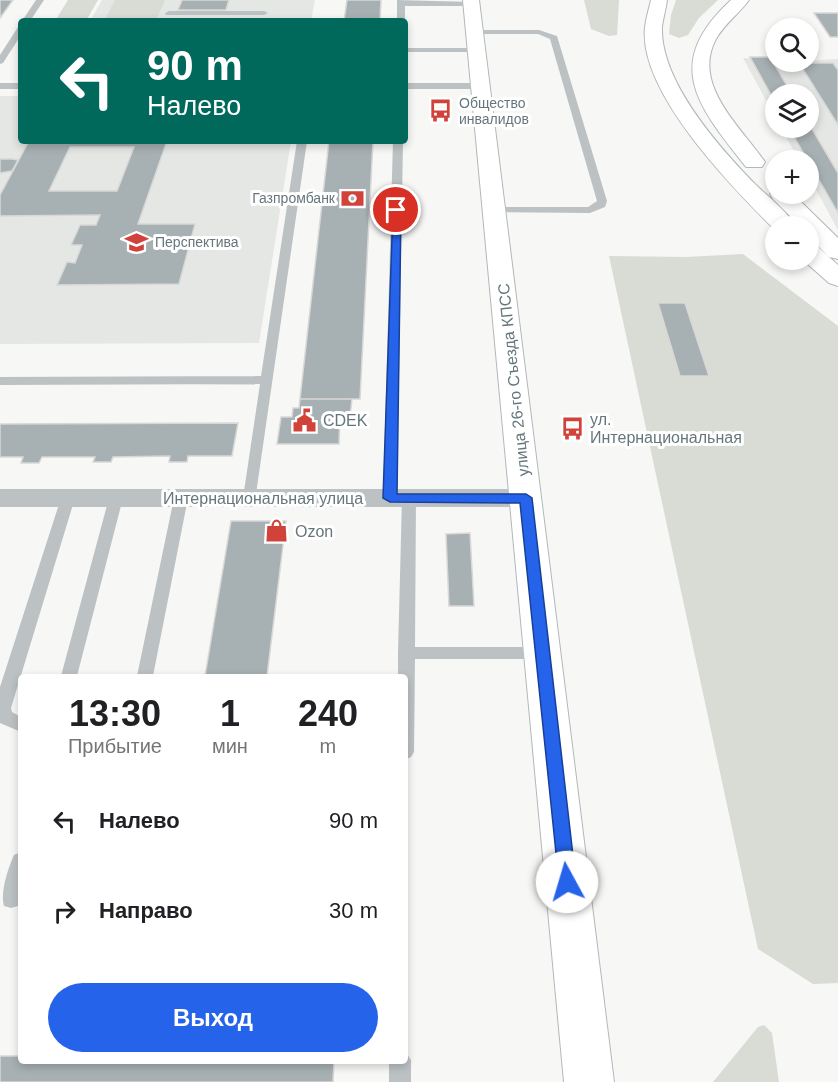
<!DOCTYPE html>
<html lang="ru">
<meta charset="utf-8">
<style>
body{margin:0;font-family:Arial,sans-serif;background:#f6f6f6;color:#202124;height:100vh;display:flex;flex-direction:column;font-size:22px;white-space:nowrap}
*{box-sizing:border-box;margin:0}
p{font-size:20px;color:#757577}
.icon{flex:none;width:33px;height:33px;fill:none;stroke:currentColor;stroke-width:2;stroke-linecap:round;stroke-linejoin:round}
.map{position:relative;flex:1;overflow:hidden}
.sheet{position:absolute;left:18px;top:674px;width:390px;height:390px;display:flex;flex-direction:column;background:#fff;border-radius:6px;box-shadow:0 3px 9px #0003}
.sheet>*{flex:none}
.top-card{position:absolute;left:18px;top:18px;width:390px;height:126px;border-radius:6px;box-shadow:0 3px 9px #0003;background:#00695c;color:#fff;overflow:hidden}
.controls{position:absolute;left:765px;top:18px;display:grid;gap:12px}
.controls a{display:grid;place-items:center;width:54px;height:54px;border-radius:50%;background:#fff;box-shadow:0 3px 9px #0003;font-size:30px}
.pin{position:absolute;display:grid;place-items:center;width:51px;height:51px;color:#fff;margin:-26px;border:3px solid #fff;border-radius:50%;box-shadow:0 2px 6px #0007}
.me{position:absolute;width:66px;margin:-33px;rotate:354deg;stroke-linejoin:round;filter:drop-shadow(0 0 4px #0008)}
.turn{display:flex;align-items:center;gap:21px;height:126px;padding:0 30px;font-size:27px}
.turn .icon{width:78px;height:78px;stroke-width:2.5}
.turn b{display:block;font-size:42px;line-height:51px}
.eta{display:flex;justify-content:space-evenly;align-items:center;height:102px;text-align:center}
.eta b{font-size:36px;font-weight:700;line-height:42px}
.cta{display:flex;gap:12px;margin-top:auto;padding:12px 30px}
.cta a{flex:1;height:69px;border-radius:36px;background:#2563eb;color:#fff;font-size:24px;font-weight:700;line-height:69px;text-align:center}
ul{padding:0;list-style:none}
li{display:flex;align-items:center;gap:18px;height:90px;padding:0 30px}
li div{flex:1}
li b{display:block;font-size:22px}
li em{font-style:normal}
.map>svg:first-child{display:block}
.built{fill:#e5e7e5}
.green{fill:#d8dcd4}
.building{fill:#a7b0b3;stroke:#d9d8d7;stroke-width:1.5;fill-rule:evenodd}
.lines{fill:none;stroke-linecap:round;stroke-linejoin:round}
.secondary-casing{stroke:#b1b8ba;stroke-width:2}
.lane{fill:#bcc2c4;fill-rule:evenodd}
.street{fill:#bcc2c4;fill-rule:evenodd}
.secondary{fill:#fff;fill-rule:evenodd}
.route{fill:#2563eb;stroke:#184099;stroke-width:1.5}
.labels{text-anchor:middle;stroke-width:6;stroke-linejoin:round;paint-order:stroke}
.far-poi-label{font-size:14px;fill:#65777c;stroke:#fff;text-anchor:start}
.street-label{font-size:16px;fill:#65777c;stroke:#fff}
.poi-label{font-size:16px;fill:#65777c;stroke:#fff;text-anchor:start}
</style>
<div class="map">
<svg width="838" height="1082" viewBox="0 0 838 1082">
<rect width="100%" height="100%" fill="#f7f7f5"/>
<path class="built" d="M102,0H315L311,21H90Z
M743,58H775L776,62L838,59V230L809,177L808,160H799L781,128H808V94H776L775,117Z
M0,96H21V141H291L259,343L0,344Z"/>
<path class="green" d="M68,0H98L86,21H55Z
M115,0H165L156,21H104Z
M584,0H619L617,35L609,36L591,29Z
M676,0H718L699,18L688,35L679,38L669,34L671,15Z
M743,254L838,326V983L813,984L758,949L609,256L686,257Z
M764,1025L772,1033L779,1082H713L758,1027Z"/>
<path class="building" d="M0,0H13L0,18Z
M182,0H229L226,10H178Z
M347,0H381L380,21H344Z
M814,13H838V37H830Z
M750,57H770L792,94H776V104Z
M799,63H833L838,70V125Z
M808,122L838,173V213L789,128H808Z
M29,141H167L138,224H195L179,284L57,285L67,262L75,263L82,245H71L80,225H96L100,215L0,216V195ZM70,147H134L117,191H49Z
M329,141H373L360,399H300Z
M0,159H12L18,160L12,171L0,173Z
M658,303H685L709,376H680Z
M300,399H352L350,417H340L339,444H277L281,417H292L293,408H299Z
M238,423L232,456H188L187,462H169L170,456L113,457L111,462H93L95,457H42L39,463H21L23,457H0V424Z
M231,521H286L267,676H205Z
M470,533L474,606H449L446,534Z
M21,1046V1060H334L333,1082H0V1056H19Z"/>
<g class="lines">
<defs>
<path id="secondary" d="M463,0H479L614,1082H564Z
M651,0H667C666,9 663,18 662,27C660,81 719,147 754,183C767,196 787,211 795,226H776V231C732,187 638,92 645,27C646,18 649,9 651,0Z
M731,0H749C739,14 725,23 716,39C691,85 742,128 765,162L762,167H746C697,105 662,64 731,0Z
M773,189H776V194H793L838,238V259L829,257L838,265V286L829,283L803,260H808V244L817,246L829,257L808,236V226H800L773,199L770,194Z"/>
</defs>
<use href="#secondary" class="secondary-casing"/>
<path class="lane" d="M36,0H44L30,21H22Z
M397,0L472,2L476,4L472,6H405V21H397Z
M169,11H264L268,13L264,15H166L165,13Z
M18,27H21V35L3,63L0,64V55Z
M472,30H539L557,36L607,201L605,207L590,213L490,212L489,210L494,207H588L597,201L550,39L538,34H475L471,32Z
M405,48H477L481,50L477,52H405Z
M0,83H21V89H0Z
M405,83H481L485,86L481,89H405Z
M297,141H307L255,501H245L243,498L260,384L0,385V377L261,376Z
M393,141H403L397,498L390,503L383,498Z
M68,493L75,498L11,708L12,712L21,717V732L0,723V687L61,498Z
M116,493L123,498L77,676H61L109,498Z
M181,493L188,498L153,676H137L174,498Z
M409,493L416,498L415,647H543L549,648L551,653L549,658L543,659H415L414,752L411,757L405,760V676H398V653L402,498Z
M21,852V899L18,906L11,908L4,906C0,893 8,868 14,855Z
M405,1051L411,1060V1082H389V1060H405Z"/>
<path class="street" d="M0,489H526L536,491L540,498L536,505L526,507H0Z"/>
<use href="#secondary" class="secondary"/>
</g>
<path class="route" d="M393,208L401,210L397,494H526L532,498L576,882L574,887L567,890L561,887L559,882L520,503L390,502L383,498Z"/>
<defs>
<symbol id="bus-bare" viewBox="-9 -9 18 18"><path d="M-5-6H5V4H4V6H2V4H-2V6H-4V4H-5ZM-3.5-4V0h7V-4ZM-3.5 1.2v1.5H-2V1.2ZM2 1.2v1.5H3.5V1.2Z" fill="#d1423b" stroke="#fff" stroke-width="2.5" paint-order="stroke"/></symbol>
<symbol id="bank-bare" viewBox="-9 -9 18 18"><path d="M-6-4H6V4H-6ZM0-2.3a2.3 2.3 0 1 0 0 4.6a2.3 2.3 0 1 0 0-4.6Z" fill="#d1423b" stroke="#fff" stroke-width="2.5" paint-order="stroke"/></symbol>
<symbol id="school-bare" viewBox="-9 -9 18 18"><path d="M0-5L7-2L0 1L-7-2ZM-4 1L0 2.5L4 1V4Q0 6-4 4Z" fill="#d1423b" stroke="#fff" stroke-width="2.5" paint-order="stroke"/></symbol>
<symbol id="civic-bare" viewBox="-9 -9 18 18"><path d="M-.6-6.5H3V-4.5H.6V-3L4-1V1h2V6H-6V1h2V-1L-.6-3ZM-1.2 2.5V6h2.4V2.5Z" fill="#d1423b" stroke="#fff" stroke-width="2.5" paint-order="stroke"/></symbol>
<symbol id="shop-bare" viewBox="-9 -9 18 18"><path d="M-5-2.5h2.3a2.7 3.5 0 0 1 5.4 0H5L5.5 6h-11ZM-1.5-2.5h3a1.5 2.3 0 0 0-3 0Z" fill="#d1423b" stroke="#fff" stroke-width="2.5" paint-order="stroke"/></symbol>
</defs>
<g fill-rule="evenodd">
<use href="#bus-bare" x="424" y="94" width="33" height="33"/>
<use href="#bank-bare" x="336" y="182" width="33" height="33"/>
<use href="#school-bare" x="120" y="226" width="33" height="33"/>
<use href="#civic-bare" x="288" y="404" width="33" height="33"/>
<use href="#bus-bare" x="556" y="412" width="33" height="33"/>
<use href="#shop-bare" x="260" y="514" width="33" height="33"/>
</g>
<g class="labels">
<g class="far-poi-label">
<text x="459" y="108">Общество<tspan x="459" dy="16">инвалидов</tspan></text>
<text x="335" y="203" text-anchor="end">Газпромбанк</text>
<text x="155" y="247">Перспектива</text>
</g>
<g class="street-label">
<text transform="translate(513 380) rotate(-96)" y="6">улица 26-го Съезда КПСС</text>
<text x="263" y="504">Интернациональная улица</text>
</g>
<g class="poi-label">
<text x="590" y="425">ул.<tspan x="590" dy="18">Интернациональная</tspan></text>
<text x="323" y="426">CDEK</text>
<text x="295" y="537">Ozon</text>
</g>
</g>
</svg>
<div class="controls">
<a><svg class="icon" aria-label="search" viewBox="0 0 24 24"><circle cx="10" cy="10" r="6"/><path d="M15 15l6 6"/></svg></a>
<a><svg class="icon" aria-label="layers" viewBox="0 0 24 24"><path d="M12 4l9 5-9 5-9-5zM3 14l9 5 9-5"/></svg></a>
<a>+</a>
<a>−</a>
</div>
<div class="pin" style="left:396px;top:210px;background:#d93025"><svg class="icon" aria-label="arrive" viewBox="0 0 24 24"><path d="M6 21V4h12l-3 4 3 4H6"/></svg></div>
<svg class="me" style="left:567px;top:882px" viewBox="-20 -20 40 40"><circle r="19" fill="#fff"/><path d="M0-13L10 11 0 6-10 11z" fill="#2563eb"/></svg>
<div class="top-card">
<div class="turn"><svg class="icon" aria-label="left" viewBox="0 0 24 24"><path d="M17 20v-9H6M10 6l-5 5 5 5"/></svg><div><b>90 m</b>Налево</div></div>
</div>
<section class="sheet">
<div class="eta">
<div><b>13:30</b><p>Прибытие</p></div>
<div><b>1</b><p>мин</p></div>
<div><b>240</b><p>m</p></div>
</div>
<ul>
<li><svg class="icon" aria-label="left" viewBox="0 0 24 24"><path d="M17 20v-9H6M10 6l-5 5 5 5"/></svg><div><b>Налево</b></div><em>90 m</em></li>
<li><svg class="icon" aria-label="right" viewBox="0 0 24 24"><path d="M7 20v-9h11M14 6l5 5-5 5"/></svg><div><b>Направо</b></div><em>30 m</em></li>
</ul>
<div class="cta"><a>Выход</a></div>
</section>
</div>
